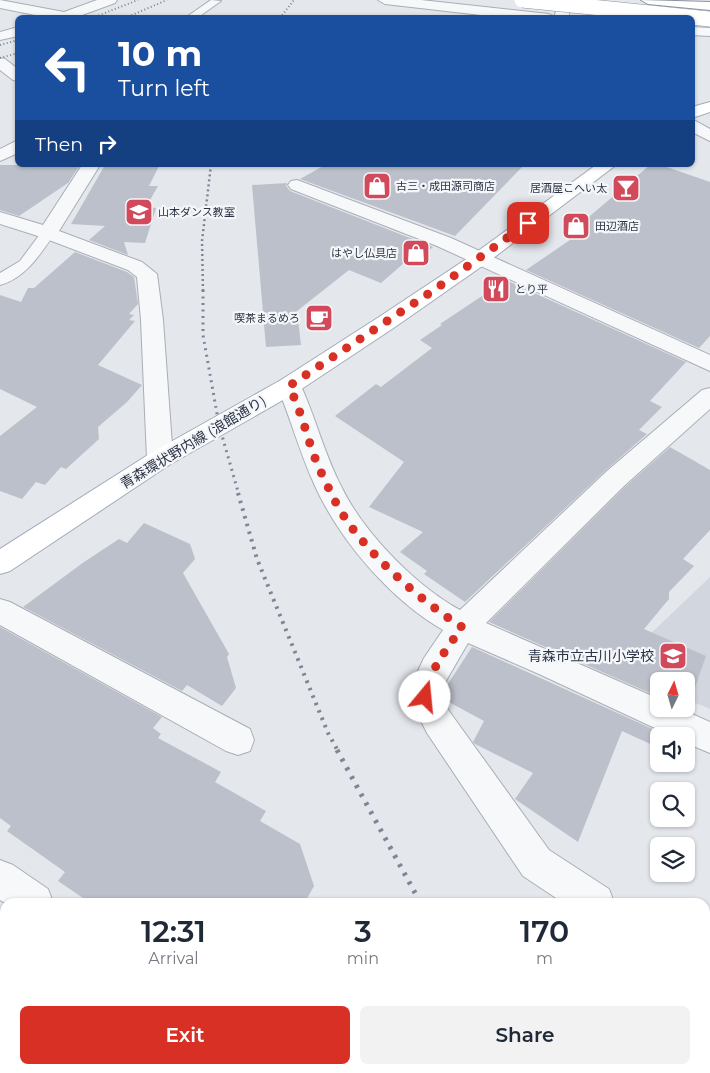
<!DOCTYPE html>
<meta charset="utf-8">
<style>
body{margin:0;font-family:Montserrat,"Noto Sans JP",sans-serif;background:#f2f2f3;color:#1f2937;height:100vh;display:flex;flex-direction:column;font-size:19px;white-space:nowrap}
*{box-sizing:border-box;margin:0}
p{font-size:16px;color:#747a83}
.icon{flex:none;width:28px;height:28px;fill:none;stroke:currentColor;stroke-width:2;stroke-linecap:round;stroke-linejoin:round}
.map{position:relative;flex:1;overflow:hidden}
.panel{position:absolute;left:0px;top:898px;width:710px;height:176px;display:flex;flex-direction:column;background:#fff;border-radius:15px 15px 0 0;box-shadow:0 1px 4px #0004}
.panel>*{flex:none}
.guide{position:absolute;left:15px;top:15px;width:680px;height:152px;border-radius:8px;box-shadow:0 1px 4px #0004;background:#1a4fa0;color:#fff;overflow:hidden}
.needle{width:32px;rotate:5deg}
.buttons{position:absolute;left:650px;top:672px;display:grid;gap:10px}
.buttons a{display:grid;place-items:center;width:45px;height:45px;border-radius:8px;background:#fff;box-shadow:0 1px 4px #0004;font-size:25px}
.pin{position:absolute;display:grid;place-items:center;width:42px;height:42px;color:#fff;margin:-21px;border-radius:10px;box-shadow:0 2px 8px #0006}
.me{position:absolute;width:55px;margin:-28px;rotate:17deg;stroke-linejoin:round;filter:drop-shadow(0 0 4px #0008)}
.turn{display:flex;align-items:center;gap:18px;height:105px;padding:0 20px;font-size:22px}
.turn .icon{width:65px;height:65px;stroke-width:2.5}
.turn b{display:block;font-size:35px;line-height:42px}
.then{display:flex;align-items:center;height:48px;padding:0 20px;background:#0003;gap:10px;font-size:19px}
.eta{display:flex;justify-content:space-evenly;align-items:center;height:85px;text-align:center}
.eta b{font-size:30px;font-weight:600;line-height:35px}
.cta{display:flex;gap:10px;margin-top:auto;padding:10px 20px}
.cta a{flex:1;height:58px;border-radius:8px;background:#d93025;color:#fff;font-size:20px;font-weight:600;line-height:58px;text-align:center}
.cta a+a{background:#f2f2f3;color:#1f2937}
.map>svg:first-child{display:block}
.built{fill:#d2d6de}
.building{fill:#bbc0ca}
.lines{fill:none;stroke-linecap:round;stroke-linejoin:round}
.service-casing{stroke:#a9aeb7;stroke-width:2}
.minor-casing{stroke:#a9aeb7;stroke-width:2}
.tertiary-casing{stroke:#a9aeb7;stroke-width:2}
.primary-casing{stroke:#a3abb8;stroke-width:2}
.trunk-casing{stroke:#8b94a3;stroke-width:2}
.service{fill:#f7f8fa;fill-rule:evenodd}
.minor{fill:#f7f8fa;fill-rule:evenodd}
.tertiary{fill:#f7f8fa;fill-rule:evenodd}
.primary{fill:#fff;fill-rule:evenodd}
.trunk{fill:#fff;fill-rule:evenodd}
.rail-far4{stroke:#7d8696;stroke-width:2;stroke-dasharray:1 2.5;stroke-linecap:butt}
.rail-far3{stroke:#7d8696;stroke-width:2.5;stroke-dasharray:2 3;stroke-linecap:butt}
.rail-far2{stroke:#7d8696;stroke-width:3;stroke-dasharray:2 4.5;stroke-linecap:butt}
.rail-far1{stroke:#7d8696;stroke-width:4;stroke-dasharray:2.5 5.5;stroke-linecap:butt}
.rail{stroke:#7d8696;stroke-width:5;stroke-dasharray:3 7;stroke-linecap:butt}
.trunk-bridge-casing{stroke:#8b94a3;stroke-width:16;stroke-linecap:butt}
.trunk-bridge{stroke:#fff;stroke-width:15}
.route{stroke:#d93025;stroke-width:9;stroke-dasharray:0 16.2}
.labels{text-anchor:middle;stroke-width:4.5;stroke-linejoin:round;paint-order:stroke}
.far-poi-label{font-size:11px;fill:#2b3445;stroke:#f4f6f9;text-anchor:start}
.street-label{font-size:14px;fill:#2b3445;stroke:#f4f6f9}
.poi-label{font-size:14px;fill:#2b3445;stroke:#f4f6f9;text-anchor:end}
</style>
<div class="map">
<svg width="710" height="1073" viewBox="0 0 710 1073">
<rect width="100%" height="100%" fill="#e4e7ec"/>
<path class="built" d="M710,577V709L686,699V681H659L643,641Z"/>
<path class="building" d="M0,165H80L68,183L19,216L0,210Z
M105,165L159,166L149,186H158L146,207L156,208L145,243L124,242L128,255L89,240L105,226L71,224Z
M325,165H524L455,236L300,179Z
M650,165H661L710,182V336L699,348L526,270L570,240L564,238Z
M287,183L286,186L290,191L433,247L411,266L404,263L381,283L349,270L297,311L301,345L266,347L252,185Z
M75,252L127,272L134,277L138,304L129,314L134,315L129,320L135,321L98,365L142,385L127,402L98,427L99,439L66,469L61,467L45,485L36,482L22,499L0,491V436L37,407L0,389V295L21,302L28,288H34Z
M506,280L686,362L650,401L662,407L639,430L647,434L606,470L465,602L424,574L427,571L400,552L423,532L369,507L404,462L335,416L376,384L381,387L432,348L420,340L442,325L440,324Z
M670,447L710,470V530L683,559L694,566L669,592V599L644,629L706,656L687,710L685,709L686,681H659V697L489,622L626,486Z
M144,523L190,544L195,559L183,573L229,654L227,657L236,688L222,706L187,685L182,691L23,607L84,562L119,539L127,543Z
M0,627L162,717L153,728L161,734L158,738L221,772L215,782L266,811L260,821L300,844L314,886L305,902H89L58,881L65,872L7,831L11,826L0,818Z
M472,647L668,736H659V748L622,731L578,842L515,799L533,773L475,744L473,742L484,721L445,700L443,696L444,690Z"/>
<g class="lines">
<defs>
<path id="service" d="M211,0L221,1L197,18H185Z
M48,229L53,230L55,233C41,253 26,278 0,285V273L20,261L43,230Z"/>
<path id="minor" d="M0,0L64,12L97,0H117L115,3L74,18H50L0,8Z
M378,0H421L549,14L556,18H507L385,4Z
M18,27V36L0,40V32Z
M692,27L710,28V36L692,35Z
M0,58L5,59L18,69V81L13,80L0,70Z
M18,140V153L0,161V149Z
M82,165H100L59,231L142,262L157,274L163,320L173,459L169,465L160,468L151,465L147,459L141,320L137,277L128,270L41,237L0,224V212L43,225Z
M297,180L451,238L710,355V371L437,246L291,189L288,185L291,181Z
M289,378L297,380L301,386C316,419 325,456 342,488C364,533 416,586 460,610L607,471L702,390L710,388V409L625,485L486,623L659,699V709H681L710,722V753L686,743V736H672L539,674L468,643L443,686L441,696L449,711L549,850L609,889L614,902H562L523,876L427,733L409,697L411,686L424,658L443,630C391,600 340,541 315,486C300,454 291,419 277,386L281,380Z
M0,599L10,602L250,729L254,740L250,751L238,755L226,751L0,625Z
M0,860L13,865L48,889L53,902L5,903L0,900Z
M705,939L710,941V980L705,978Z
M257,1069H303L305,1073H259Z"/>
<path id="tertiary" d="M559,0H573L568,18H554Z
M692,119L710,129V141L692,132Z"/>
<path id="primary" d="M710,102V112L692,118V107Z
M596,165H616L488,262L395,327L297,392L169,465L10,571L0,574V549L151,453L281,380L379,317L474,254Z"/>
<path id="trunk" d="M641,0L710,2V10L648,4Z"/>
</defs>
<use href="#service" class="service-casing"/>
<use href="#minor" class="minor-casing"/>
<use href="#tertiary" class="tertiary-casing"/>
<use href="#primary" class="primary-casing"/>
<use href="#trunk" class="trunk-casing"/>
<use href="#service" class="service"/>
<use href="#minor" class="minor"/>
<use href="#tertiary" class="tertiary"/>
<use href="#primary" class="primary"/>
<use href="#trunk" class="trunk"/>
<path class="rail-far4" d="M92,18L138,0
M125,18L167,0
M280,18L294,0
M0,45L18,40
M0,58L18,53"/>
<path class="rail-far3" d="M203,291L202,241L211,165"/>
<path class="rail-far2" d="M203,290V335L219,425L239,495"/>
<path class="rail-far1" d="M238,493L257,559L328,733L338,751"/>
<path class="rail" d="M337,750L420,902
M524,1069L527,1073"/>
<defs>
<path id="trunk-bridge" d="M522,0L710,19"/>
</defs>
<use href="#trunk-bridge" class="trunk-bridge-casing"/>
<use href="#trunk-bridge" class="trunk-bridge"/>
</g>
<g class="lines">
<path class="route" d="M425,697C429,670 447,649 462,627C418,599 357,546 334,499C326,483 318,467 312,450C305,428 299,407 289,386L434,290L528,223"/>
</g>
<defs>
<symbol id="shop-square" viewBox="-11 -11 22 22"><rect x="-9" y="-9" width="18" height="18" rx="4" fill="#d1495b" stroke="#f4f6f9"/><path d="M-5-2.5h2.3a2.7 3.5 0 0 1 5.4 0H5L5.5 6h-11ZM-1.5-2.5h3a1.5 2.3 0 0 0-3 0Z" fill="#fff"/></symbol>
<symbol id="bar-square" viewBox="-11 -11 22 22"><rect x="-9" y="-9" width="18" height="18" rx="4" fill="#d1495b" stroke="#f4f6f9"/><path d="M-6-5H6L.8 .8V4.5H3.5V6h-7V4.5H-.8V.8Z" fill="#fff"/></symbol>
<symbol id="school-square" viewBox="-11 -11 22 22"><rect x="-9" y="-9" width="18" height="18" rx="4" fill="#d1495b" stroke="#f4f6f9"/><path d="M0-5L7-2L0 1L-7-2ZM-4 1L0 2.5L4 1V4Q0 6-4 4Z" fill="#fff"/></symbol>
<symbol id="restaurant-square" viewBox="-11 -11 22 22"><rect x="-9" y="-9" width="18" height="18" rx="4" fill="#d1495b" stroke="#f4f6f9"/><path d="M-5-6h1v4h1v-4h1v4h1v-4h1v5L-1.5 .5V6h-2V.5L-5-1ZM5-6V6H3V1.5H1.5Q1.5-4 5-6Z" fill="#fff"/></symbol>
<symbol id="cafe-square" viewBox="-11 -11 22 22"><rect x="-9" y="-9" width="18" height="18" rx="4" fill="#d1495b" stroke="#f4f6f9"/><path d="M-5.5-4.5H6V0H3Q3 3.5 0 3.5H-2.5Q-5.5 3.5-5.5 0ZM3-3.2v2h1.7v-2ZM-6 4.5H4V6H-6Z" fill="#fff"/></symbol>
</defs>
<g fill-rule="evenodd">
<use href="#shop-square" x="361" y="170" width="32" height="32"/>
<use href="#bar-square" x="610" y="172" width="32" height="32"/>
<use href="#school-square" x="123" y="196" width="32" height="32"/>
<use href="#shop-square" x="560" y="210" width="32" height="32"/>
<use href="#shop-square" x="400" y="237" width="32" height="32"/>
<use href="#restaurant-square" x="480" y="273" width="32" height="32"/>
<use href="#cafe-square" x="303" y="302" width="32" height="32"/>
<use href="#school-square" x="657" y="640" width="32" height="32"/>
</g>
<g class="labels">
<g class="far-poi-label">
<text x="396" y="190">古三・成田源司商店</text>
<text x="607" y="192" text-anchor="end">居酒屋こへい太</text>
<text x="158" y="216">山本ダンス教室</text>
<text x="595" y="230">田辺酒店</text>
<text x="397" y="257" text-anchor="end">はやし仏具店</text>
<text x="515" y="293">とり平</text>
<text x="300" y="322" text-anchor="end">喫茶まるめろ</text>
</g>
<g class="street-label">
<text transform="translate(193 442) rotate(-31)" y="5">青森環状野内線 (浪館通り)</text>
</g>
<g class="poi-label">
<text x="654" y="661">青森市立古川小学校</text>
</g>
</g>
</svg>
<div class="buttons">
<a><svg class="needle" viewBox="-14 -14 28 28"><path d="M0-13l5 13h-10z" fill="#e53935"/><path d="M0 13l5-13h-10z" fill="#747a83"/></svg></a>
<a><svg class="icon" aria-label="sound" viewBox="0 0 24 24"><path d="M4 9h4l5-4v14l-5-4H4zM17 9q2 3 0 6"/></svg></a>
<a><svg class="icon" aria-label="search" viewBox="0 0 24 24"><circle cx="10" cy="10" r="6"/><path d="M15 15l6 6"/></svg></a>
<a><svg class="icon" aria-label="layers" viewBox="0 0 24 24"><path d="M12 4l9 5-9 5-9-5zM3 14l9 5 9-5"/></svg></a>
</div>
<div class="pin" style="left:528px;top:223px;background:#d93025"><svg class="icon" aria-label="arrive" viewBox="0 0 24 24"><path d="M6 21V4h12l-3 4 3 4H6"/></svg></div>
<svg class="me" style="left:425px;top:697px" viewBox="-20 -20 40 40"><circle r="19" fill="#fff"/><path d="M0-13L10 11 0 6-10 11z" fill="#d93025"/></svg>
<div class="guide">
<div class="turn"><svg class="icon" aria-label="left" viewBox="0 0 24 24"><path d="M17 20v-9H6M10 6l-5 5 5 5"/></svg><div><b>10 m</b>Turn left</div></div>
<div class="then">Then<svg class="icon" aria-label="right" viewBox="0 0 24 24"><path d="M7 20v-9h11M14 6l5 5-5 5"/></svg></div>
</div>
<section class="panel">
<div class="eta">
<div><b>12:31</b><p>Arrival</p></div>
<div><b>3</b><p>min</p></div>
<div><b>170</b><p>m</p></div>
</div>
<div class="cta"><a>Exit</a><a>Share</a></div>
</section>
</div>
